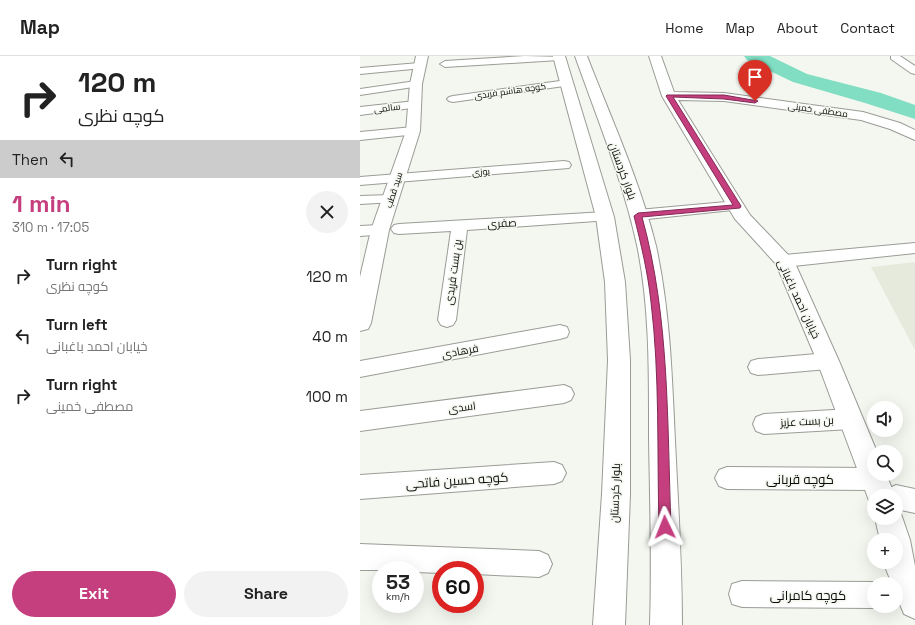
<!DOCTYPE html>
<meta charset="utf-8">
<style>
body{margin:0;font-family:"Space Grotesk",Cairo,sans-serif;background:#f2f2f2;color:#222;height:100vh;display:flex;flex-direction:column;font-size:15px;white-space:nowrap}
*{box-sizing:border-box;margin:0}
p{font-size:13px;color:#767676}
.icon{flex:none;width:22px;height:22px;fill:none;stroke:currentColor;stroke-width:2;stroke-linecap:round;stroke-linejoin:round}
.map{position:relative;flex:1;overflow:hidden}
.details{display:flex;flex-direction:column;background:#fff;width:360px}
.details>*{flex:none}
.guide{background:#fff;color:#222;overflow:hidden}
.controls{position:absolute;left:507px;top:345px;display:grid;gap:8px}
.controls a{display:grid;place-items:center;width:36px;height:36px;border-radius:50%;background:#fff;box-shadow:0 4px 16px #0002;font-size:20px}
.speed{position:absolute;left:12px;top:505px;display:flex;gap:8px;font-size:20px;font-weight:700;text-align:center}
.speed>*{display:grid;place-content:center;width:52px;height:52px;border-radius:50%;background:#fff;box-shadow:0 4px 16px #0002;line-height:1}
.speed small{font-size:10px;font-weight:400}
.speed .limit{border:6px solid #d22;background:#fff;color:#111}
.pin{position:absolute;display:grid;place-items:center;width:34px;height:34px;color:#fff;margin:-41px -17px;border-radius:50% 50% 50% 0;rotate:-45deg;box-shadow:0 0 4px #0007}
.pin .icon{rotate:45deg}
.me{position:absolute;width:44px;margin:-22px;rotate:358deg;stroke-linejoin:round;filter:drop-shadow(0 0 3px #0008)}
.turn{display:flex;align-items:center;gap:14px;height:84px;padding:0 12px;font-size:18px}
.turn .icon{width:52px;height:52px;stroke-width:2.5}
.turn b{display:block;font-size:28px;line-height:34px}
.then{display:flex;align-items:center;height:38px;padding:0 12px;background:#0003;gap:8px;font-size:15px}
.round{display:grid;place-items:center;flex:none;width:42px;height:42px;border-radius:21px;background:#f2f2f2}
.head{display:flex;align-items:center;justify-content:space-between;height:68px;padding:0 12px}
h1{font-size:24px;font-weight:800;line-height:30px;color:#c53f7f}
.button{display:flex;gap:8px;margin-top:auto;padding:8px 12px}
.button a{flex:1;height:46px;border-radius:24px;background:#c53f7f;color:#fff;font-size:16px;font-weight:800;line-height:46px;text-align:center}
.button a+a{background:#f2f2f2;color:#222}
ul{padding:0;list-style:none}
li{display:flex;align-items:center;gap:12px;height:60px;padding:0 12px}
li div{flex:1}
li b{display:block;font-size:15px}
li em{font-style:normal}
header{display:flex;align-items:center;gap:24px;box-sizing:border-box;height:56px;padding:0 20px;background:#fff;border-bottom:1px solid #e0e0e0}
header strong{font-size:19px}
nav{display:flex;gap:22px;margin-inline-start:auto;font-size:14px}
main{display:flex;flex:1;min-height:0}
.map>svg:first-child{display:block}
.built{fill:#e6eadd}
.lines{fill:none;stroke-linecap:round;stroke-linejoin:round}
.river{fill:#81dec2;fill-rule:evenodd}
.street-casing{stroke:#9a9c96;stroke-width:2}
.secondary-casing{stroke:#9a9c96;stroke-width:2}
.primary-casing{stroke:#9a9c96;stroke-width:2}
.street{fill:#fff;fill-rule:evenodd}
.secondary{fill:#fff;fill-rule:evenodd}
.primary{fill:#fff;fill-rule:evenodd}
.route{fill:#c53f7f;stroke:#802953}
.labels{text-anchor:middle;stroke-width:3;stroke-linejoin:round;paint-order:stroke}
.far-street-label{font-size:9px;fill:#0b0c0a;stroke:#f4f7f0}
.street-label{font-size:11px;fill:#0b0c0a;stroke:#f4f7f0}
.near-street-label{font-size:13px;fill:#0b0c0a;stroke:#f4f7f0}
</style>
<header>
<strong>Map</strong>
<nav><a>Home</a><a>Map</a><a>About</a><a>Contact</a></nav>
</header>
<main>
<section class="details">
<div class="guide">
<div class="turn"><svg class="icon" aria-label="right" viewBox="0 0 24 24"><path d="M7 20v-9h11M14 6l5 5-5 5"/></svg><div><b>120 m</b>کوچه نظری</div></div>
<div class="then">Then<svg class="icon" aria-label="left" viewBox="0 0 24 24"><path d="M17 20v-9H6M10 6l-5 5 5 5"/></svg></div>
</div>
<div class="head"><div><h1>1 min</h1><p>310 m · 17:05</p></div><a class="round"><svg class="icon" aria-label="close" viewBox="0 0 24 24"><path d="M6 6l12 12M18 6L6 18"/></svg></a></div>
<ul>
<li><svg class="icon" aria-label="right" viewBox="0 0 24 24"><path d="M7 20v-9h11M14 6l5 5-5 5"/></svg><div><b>Turn right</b><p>کوچه نظری</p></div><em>120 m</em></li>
<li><svg class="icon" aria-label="left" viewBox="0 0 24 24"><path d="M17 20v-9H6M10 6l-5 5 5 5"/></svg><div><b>Turn left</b><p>خیابان احمد باغبانی</p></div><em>40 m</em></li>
<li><svg class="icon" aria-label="right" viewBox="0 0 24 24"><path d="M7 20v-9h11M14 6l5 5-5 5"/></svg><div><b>Turn right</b><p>مصطفی خمینی</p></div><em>100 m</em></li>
</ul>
<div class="button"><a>Exit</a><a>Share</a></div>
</section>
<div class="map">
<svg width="555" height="569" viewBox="0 0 555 569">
<rect width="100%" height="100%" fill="#f4f7f0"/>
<path class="built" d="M555,206V294L511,211Z"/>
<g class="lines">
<path class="river" d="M384,0H410L447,18L521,37L555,49V63L505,47L433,26L387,4Z"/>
<defs>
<path id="street" d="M165,0L204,1L199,4L85,11L80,8L85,5Z
M531,0H540L555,10V18L551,17L531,3Z
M59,7L63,8L64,10L63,12L0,18V12Z
M207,24L212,27L211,29L93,46L89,45L87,43L89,41L93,40Z
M56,25L62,28L60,30L0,39V33Z
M55,45L59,47L61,49L59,51L0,59V51Z
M53,71L57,72L59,75L57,78L0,84V76Z
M204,105L209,106L211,109L209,112L0,129V121Z
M31,139L36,140L38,143L36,146L0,148V140Z
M377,145L382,147L384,150L382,153L278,164L273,162L270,159L273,156L278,154Z
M245,156L250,158L253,161L250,164L107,174L96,264L93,269L87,271L81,269L78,264L91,175L39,178L34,177L31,173L34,169L39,168Z
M20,169L26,170L28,174L26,178L0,180V170Z
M555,187V197L424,211L418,209L416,205L418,201L424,199Z
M200,269L207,271L209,276L207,281L200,283L0,321V305Z
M468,297L475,299L478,305L475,311L468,313L398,319L391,317L388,311L391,305L398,303Z
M204,329L211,332L214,338L211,344L204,347L0,375V355Z
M491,353L499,356L502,363L499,370L491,373L404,378L396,375L393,368L396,361L404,358Z
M194,406L202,409L206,417L202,425L194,428L0,443V419Z
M367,411L514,412V418H524L526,423L522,431L514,434L367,433L359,430L355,422L359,414Z
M536,429L555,433V457L536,453V440H524L528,433Z
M0,488L179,495L188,499L192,508L188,517L179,521L115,518V514H81V517L55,516V514H0Z
M382,525L514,526L520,528H514V550H520L514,552L382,551L372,548L369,538L372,528Z"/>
<path id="secondary" d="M56,0H68L62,28L60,75L29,174L11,267L8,273L0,275V221L11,174L46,75L50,28Z
M289,0H301L314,36L364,37L503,56L540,67L555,74V84L530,73L501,64L364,45L318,44L390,159L434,205L479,305L517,396H514V418H526L535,440H514V451L511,450L457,305L416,208L375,163L302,40Z
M536,451L539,452L550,484L555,510V563L544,558L536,539V528H532L524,508V506H536V484H520L515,462H536Z"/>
<path id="primary" d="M193,0H205L254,161L265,226L270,304V438L265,569H233L242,438L248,304L245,226L236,161Z
M215,0H227C251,62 280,125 296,190C310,254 312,320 315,385C318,446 322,508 322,569H290C292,507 290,444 289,382C289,318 290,252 277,189C263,125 237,62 215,0Z"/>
</defs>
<use href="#street" class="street-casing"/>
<use href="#secondary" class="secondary-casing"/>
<use href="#primary" class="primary-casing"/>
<use href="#street" class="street"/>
<use href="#secondary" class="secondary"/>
<use href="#primary" class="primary"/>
</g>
<path class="route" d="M307,39H364L398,45L395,47L364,43L313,41L381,150L380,152L282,161C310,262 307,368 311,471L309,475L305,477L301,475L299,471C297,397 300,320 291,246C288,217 281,188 274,160L278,157L373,149L306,40Z"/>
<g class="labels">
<g class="far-street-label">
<text transform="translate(150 35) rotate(-8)" y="3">کوچه هاشم فربدی</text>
<text transform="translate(27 52) rotate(-7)" y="3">سالمی</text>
<text transform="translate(458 54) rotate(8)" y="3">مصطفی خمینی</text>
<text transform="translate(121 116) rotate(-5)" y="3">یوزی</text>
<text transform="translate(34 134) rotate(-72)" y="3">سید قطب</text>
</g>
<g class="street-label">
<text transform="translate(263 115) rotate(70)" y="4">بلوار کردستان</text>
<text transform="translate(142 167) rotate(-3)" y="4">صفری</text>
<text transform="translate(93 216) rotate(-82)" y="4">بن بست فریدی</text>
<text transform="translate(439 243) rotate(65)" y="4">خیابان احمد باغبانی</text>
<text transform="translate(100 295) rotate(-11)" y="4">فرهادی</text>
<text transform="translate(102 351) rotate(-7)" y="4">اسدی</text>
<text transform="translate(447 365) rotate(-3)" y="4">بن بست عزیز</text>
<text transform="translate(255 437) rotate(-88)" y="4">بلوار کردستان</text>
</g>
<g class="near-street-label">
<text x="440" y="428">کوچه قربانی</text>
<text transform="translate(97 424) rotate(-4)" y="5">کوچه حسین فاتحی</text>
<text x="448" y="544">کوچه کامرانی</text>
</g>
</g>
</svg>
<div class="controls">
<a><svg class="icon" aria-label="sound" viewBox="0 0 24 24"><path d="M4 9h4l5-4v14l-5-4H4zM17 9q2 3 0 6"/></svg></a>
<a><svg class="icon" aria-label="search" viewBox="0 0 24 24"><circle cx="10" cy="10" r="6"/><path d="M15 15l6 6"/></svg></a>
<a><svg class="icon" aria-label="layers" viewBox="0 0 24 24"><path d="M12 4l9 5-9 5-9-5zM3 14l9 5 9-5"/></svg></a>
<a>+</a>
<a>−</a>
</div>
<div class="speed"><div>53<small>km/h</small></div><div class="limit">60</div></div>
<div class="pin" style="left:395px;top:45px;background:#d93025"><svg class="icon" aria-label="arrive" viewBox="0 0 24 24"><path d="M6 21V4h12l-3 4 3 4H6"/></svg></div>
<svg class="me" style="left:305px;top:471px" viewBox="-20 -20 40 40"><path d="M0-17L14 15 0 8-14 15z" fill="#c53f7f" stroke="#fff" stroke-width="4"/></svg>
</div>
</main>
